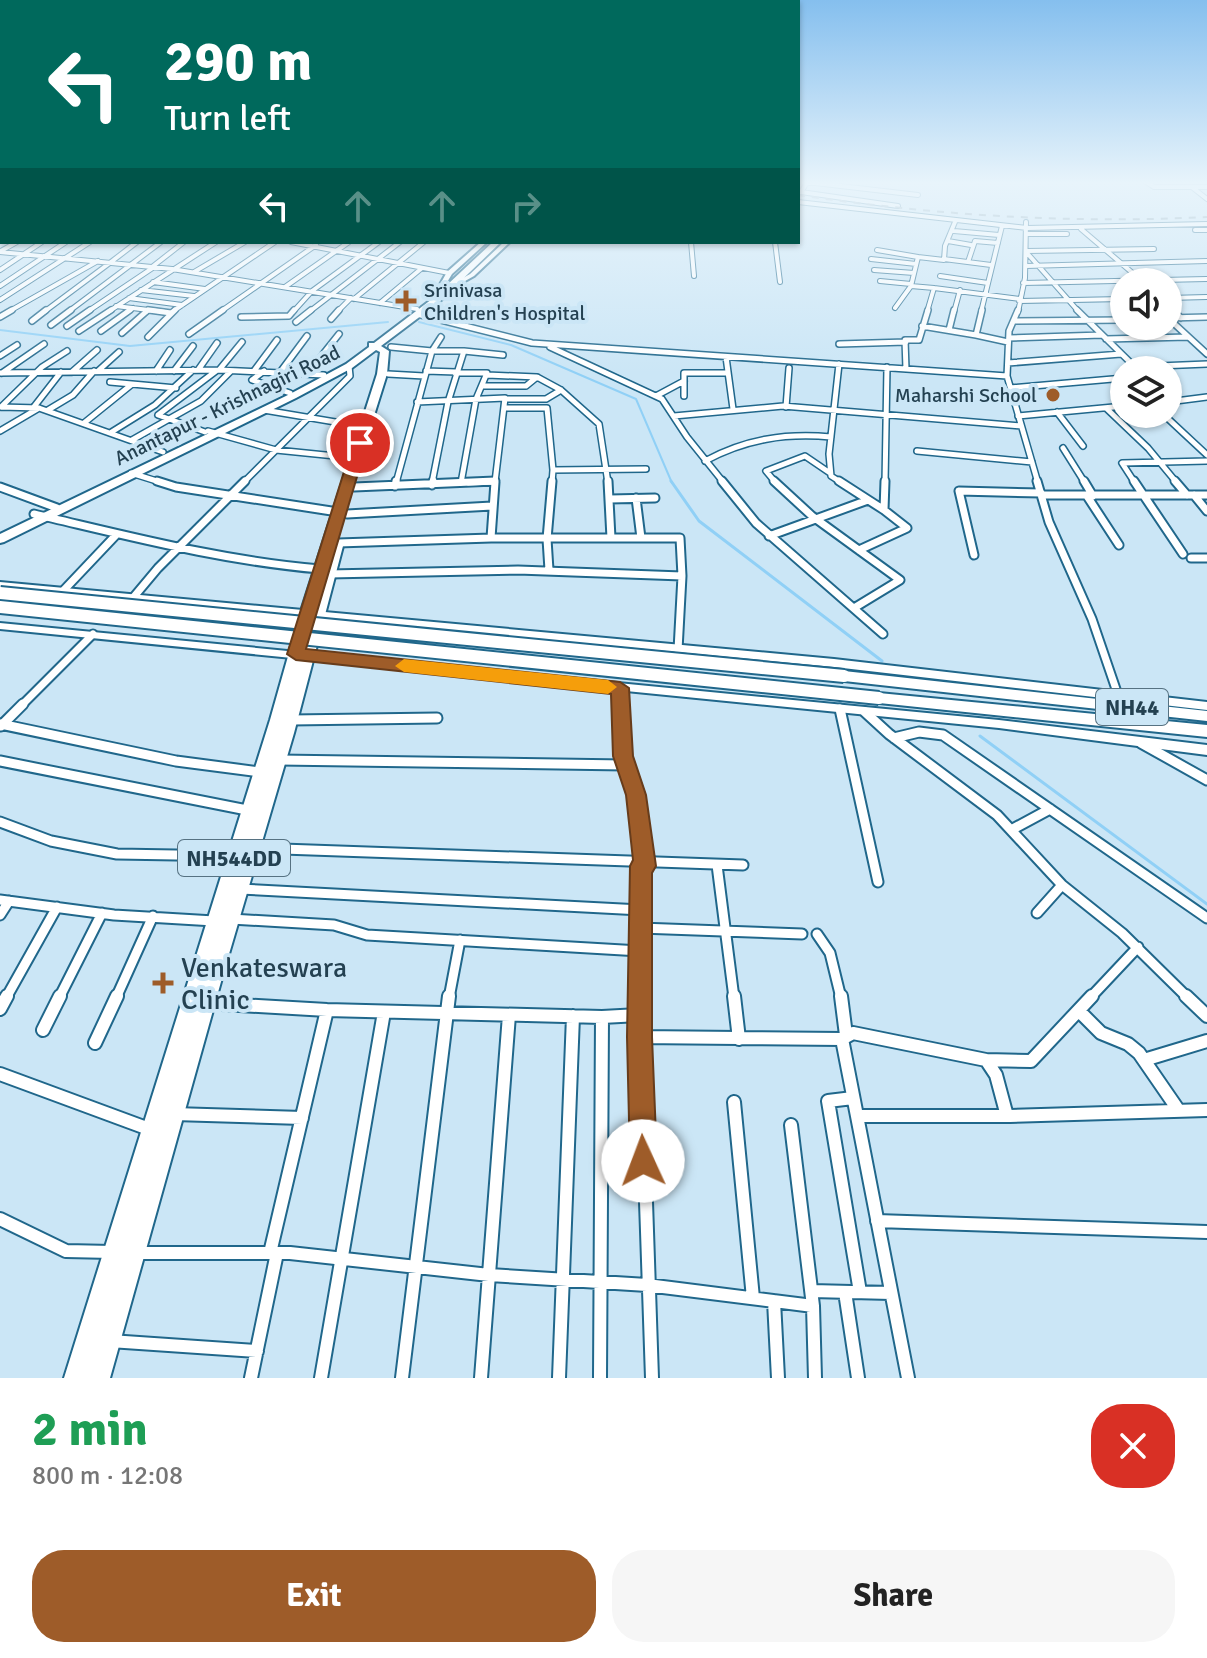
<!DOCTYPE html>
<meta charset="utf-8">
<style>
body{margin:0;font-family:Signika,sans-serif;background:#f6f6f6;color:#222;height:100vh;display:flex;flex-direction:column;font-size:30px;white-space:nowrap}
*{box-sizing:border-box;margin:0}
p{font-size:26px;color:#767676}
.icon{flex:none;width:44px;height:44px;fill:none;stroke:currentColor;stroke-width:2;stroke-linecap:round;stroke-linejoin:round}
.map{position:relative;height:1378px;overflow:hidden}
.drawer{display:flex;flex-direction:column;background:#fff;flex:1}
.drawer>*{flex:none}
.top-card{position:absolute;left:0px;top:0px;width:800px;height:244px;box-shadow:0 2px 6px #0004;background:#00695c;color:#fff;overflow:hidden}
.controls{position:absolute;left:1110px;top:268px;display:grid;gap:16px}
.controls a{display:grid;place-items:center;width:72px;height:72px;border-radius:50%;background:#fff;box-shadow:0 2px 6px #0004;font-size:40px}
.pin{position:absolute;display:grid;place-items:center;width:68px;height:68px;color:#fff;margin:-34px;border:4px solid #fff;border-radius:50%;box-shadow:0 2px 8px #0007}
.me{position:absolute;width:88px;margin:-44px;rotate:358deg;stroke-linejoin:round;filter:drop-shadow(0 0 6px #0008)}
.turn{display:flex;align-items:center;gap:28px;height:168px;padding:0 32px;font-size:36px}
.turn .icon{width:104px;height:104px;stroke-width:2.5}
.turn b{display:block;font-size:56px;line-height:68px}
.lanes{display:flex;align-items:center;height:76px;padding:0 32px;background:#0003;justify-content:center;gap:40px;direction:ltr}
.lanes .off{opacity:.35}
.round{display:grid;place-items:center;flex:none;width:84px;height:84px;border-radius:32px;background:#f6f6f6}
.head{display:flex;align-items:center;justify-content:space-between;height:136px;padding:0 32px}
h1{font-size:48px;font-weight:700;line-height:60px;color:#1e9e55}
.button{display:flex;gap:16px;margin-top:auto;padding:16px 32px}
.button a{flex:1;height:92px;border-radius:32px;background:#9e5c29;color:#fff;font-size:32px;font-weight:700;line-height:92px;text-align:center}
.button a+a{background:#f6f6f6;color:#222}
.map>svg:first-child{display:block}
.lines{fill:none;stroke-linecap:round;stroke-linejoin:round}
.stream-far1{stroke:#90d0f6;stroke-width:2}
.stream{stroke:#90d0f6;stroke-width:3}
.minor-far4-casing{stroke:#20678b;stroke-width:6}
.minor-far3-casing{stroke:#20678b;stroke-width:8}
.minor-far2-casing{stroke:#20678b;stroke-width:11}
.minor-far1-casing{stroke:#20678b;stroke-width:13}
.minor-casing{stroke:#20678b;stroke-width:16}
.tertiary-casing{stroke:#20678b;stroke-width:4}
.trunk-casing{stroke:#20678b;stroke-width:4}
.minor-far4{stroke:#fff;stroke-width:4}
.minor-far3{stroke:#fff;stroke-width:5}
.minor-far2{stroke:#fff;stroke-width:7}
.minor-far1{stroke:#fff;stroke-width:9}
.minor{stroke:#fff;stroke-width:12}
.tertiary{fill:#fff;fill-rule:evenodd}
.trunk{fill:#fff;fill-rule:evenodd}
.rail{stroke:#7f9bab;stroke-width:2;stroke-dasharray:7 7;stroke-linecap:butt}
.trunk-bridge-casing{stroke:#20678b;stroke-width:16;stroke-linecap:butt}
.trunk-bridge{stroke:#fff;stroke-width:12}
.route{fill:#9e5c29;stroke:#673c1b;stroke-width:2}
.slow{fill:#f59e0b}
.poi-dot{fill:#9e5c29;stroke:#cbe6f6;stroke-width:3}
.labels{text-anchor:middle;stroke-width:8;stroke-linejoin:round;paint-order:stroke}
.far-poi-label{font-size:20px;fill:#244151;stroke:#cbe6f6;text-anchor:start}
.far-street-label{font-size:20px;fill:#244151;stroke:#cbe6f6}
.shield{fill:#cbe6f6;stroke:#567282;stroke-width:2}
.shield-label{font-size:22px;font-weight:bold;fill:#244151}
.near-poi-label{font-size:28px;fill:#244151;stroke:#cbe6f6;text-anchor:start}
</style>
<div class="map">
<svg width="1207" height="1378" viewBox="0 0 1207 1378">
<rect width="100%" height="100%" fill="#cbe6f6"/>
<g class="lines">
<path class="stream-far1" d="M419,322L511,345L636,399L672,483
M0,330L130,346L388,322"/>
<path class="stream" d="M671,481L699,521L882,661
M980,736L1207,904"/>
<defs>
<path id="minor-far4" d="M798,181L918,195
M808,181L801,192L898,206
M1145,181L1154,187H1207
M1193,188L1207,199
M798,202L1027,228L1207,224
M1081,229L1142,281
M1195,230H1207
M954,231L999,235
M1027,234H1067
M948,241L971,245
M291,242L449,273
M691,242L694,276
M775,242L780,282
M877,250L918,257
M1,251L17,242
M1027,251L1154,249
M0,252L172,269L417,309
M1027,253L1079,312
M871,259L916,264
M944,259L991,265
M111,262L137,242
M968,262L975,241L998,243
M1026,266L1207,261
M152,267L184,242
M0,270L42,242
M874,270L914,273
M194,272L245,242
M940,276L988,283
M880,281L911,284
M153,282L205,289
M1023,283L1207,279
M0,286L66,242
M285,287L349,242
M934,288L1020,299
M141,290L194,296
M129,298L182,305
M1168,298L1207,297
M354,299L424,242
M0,300L90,242
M1019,301L1124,299
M380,303L422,268
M116,306L165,312
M1168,306L1175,312
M895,308L911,286
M8,312L98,261
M44,312L111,262
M68,312L161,242
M87,312L154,267
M108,312L216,242
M127,312L133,308
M146,312L148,310
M172,312L275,242
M220,312L316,245
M293,312L312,291L379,242
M309,312L400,242
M337,312L351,298
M927,312L934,288L911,286L918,257L944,260L945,246L955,222
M954,312L960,290
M981,312L1002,226
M1018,312L1025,278L1026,222"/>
<path id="minor-far3" d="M149,310L171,313
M982,310L976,335L1008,342
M1018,310L1009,331L1007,376L1038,483
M1077,310L1138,370
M1173,310L1181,318
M417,314L532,343L1007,376
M0,317L12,310
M241,317L289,316L294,310
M1168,318L1207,354
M1168,318L1207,317
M331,319L339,310
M32,321L46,310
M1016,321L1124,320
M296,322L311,310
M51,325L71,310
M67,326L90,310
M922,326L976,335
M949,330L954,310
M79,331L111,310
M101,331L130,310
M122,333L148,310
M189,334L223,310
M148,337L175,310
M1009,338L1102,335
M1106,339L1188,337
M839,344L906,342
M391,347L432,351L396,483
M550,347L662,399L687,437L724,483
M432,351H464L448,402L432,483
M432,351L441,337
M464,351L503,355
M0,356L17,345
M726,357L733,409
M1008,363L1121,354
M839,364L829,454L831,476L842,483
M1134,367L1207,364
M906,369L905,340H919L928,310
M198,370L217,343
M219,370L242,342
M98,371L119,352
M156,371L170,350
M174,371L193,346
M254,371L277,340
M264,371L252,380L290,393
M281,371L307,336
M426,371L456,372
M72,372L97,350
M0,373L219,370L324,375
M2,373L44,344
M308,373L339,334
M455,373H487L476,399L461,483
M388,374L424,376
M487,375L537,377
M110,382L176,388
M482,386H526L537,377L561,390L599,424L608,483
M1010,388L1124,378
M656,396L684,381
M684,396V373H728
M505,399H546L561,390
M417,402L505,398L495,482L468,483
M1168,402L1207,397
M1,407L42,367L67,351
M786,407L789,368
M33,408L61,372
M39,408L163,452
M504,408H547L553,470
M1106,408L1148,448L1177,483
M48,410L73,395L94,371
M264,410L365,427
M1057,412L1083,446
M1163,414L1207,455
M674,416L783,406L1021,426
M1018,416L1124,406
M84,423L131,385
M0,431L39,408L1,407
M208,431L276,450L355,458
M205,432L158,415L216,371
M110,433L155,405L193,370
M132,440L201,401L231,371
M1063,448L1085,483
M917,451L1032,462
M705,461C746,439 785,433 831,437
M131,473L163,483
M243,483L350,376L349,366
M552,483L553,470L646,469
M776,483L766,471L805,456L830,473
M885,483L887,367
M1135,483L1122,463L1207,461"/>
<path id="minor-far2" d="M157,481L176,487L338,512
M608,481L611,538
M722,481L756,523L883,634
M774,481L812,516L900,580L854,608
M839,481L884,510L885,481
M1037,481L1049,522L1092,619L1118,695
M1084,481L1093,496
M1134,481L1183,554
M1175,481L1187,495
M432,485L433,481
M395,486L396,481
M0,487L57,508
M354,487L495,481
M1041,495H1207
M1194,495L1207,511
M1087,496L1119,545
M636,498L641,538
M610,499L655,498
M34,514C129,536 223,561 320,569
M347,514L492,506
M769,536L868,500
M491,538L495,482
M338,543L491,538H680L682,576L678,650
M859,550L907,528L884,510
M974,555L959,491L1041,493
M1191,558H1207
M549,570L547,539L552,481
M329,574L518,570L682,576
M62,592L116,535
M132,599L158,568L245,481
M620,688L621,706
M21,706L93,634"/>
<path id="minor-far1" d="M621,704L623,756L636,795L645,866
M840,709L878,882
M865,712L889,734L997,815L1062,885L1122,933L1188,998
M291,720L437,718
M0,724L176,761L260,772
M1,726L23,704
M894,738L919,732L943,735L1207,918
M1141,743L1207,780
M279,760L625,765
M0,761L247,810
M0,822L51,841L117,854L235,856
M1011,830L1050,809
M252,848L743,865
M717,865L734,998
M240,889L641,910
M0,900L114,915L214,921
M1037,913L1062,885
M0,915L9,901
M231,919L334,925L367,935L640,951
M640,928L802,934
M817,934L830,953L841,998
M6,998L57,907
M59,998L102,913
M116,998L153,916
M449,998L460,940
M639,998L641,866
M1090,998L1138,947"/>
<path id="minor" d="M639,996L652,1378
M734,996L739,1039
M841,996L846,1035
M1186,996L1207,1016
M205,1003L327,1010L602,1017L600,1378
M0,1009L7,996
M1079,1011L1101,1033L1128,1044L1139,1053L1179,1111
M602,1017L639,1015
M43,1030L60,996
M639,1037L842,1039L857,1116H1010L1207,1110
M842,1039L853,1033L986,1060L996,1075L1007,1116
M95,1043L117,996
M986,1060L1031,1061L1092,996
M1144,1060L1207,1041
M0,1074L149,1129
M853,1098L828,1101L860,1292
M734,1102L753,1298
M174,1114L302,1118
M857,1116L908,1378
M0,1219L66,1251L112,1252
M877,1221L1207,1232
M135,1253H290L489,1275L647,1285L813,1306L791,1125
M270,1253L327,1010
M812,1291L891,1293
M845,1292L858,1378
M774,1301L778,1378
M813,1306L815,1378
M110,1341L257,1351
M251,1378L277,1253
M321,1378L384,1012
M402,1378L449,996
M481,1378L509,1015
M559,1378L573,1016"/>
<path id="tertiary" d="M481,242H487L452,274L443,289H439L438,288L447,272Z
M504,242H510L474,276L449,290H445V288L470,274Z
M0,582L834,659L1207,702V710L834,667L0,588Z
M0,623L999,720L1207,745V755L999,728L0,629Z"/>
<path id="trunk" d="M493,242H501L438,303L381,346L389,351L387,374L334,543H341L343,546L294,733L224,971L110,1378H64L270,720L300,614L377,374L380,352L376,350L352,368L296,398L4,542L0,543V534L290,394L346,364L369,347V343H374L432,299Z
M844,671L1207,711V721L844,681L837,676Z
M879,693L1207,725V737L879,703L872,698Z"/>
</defs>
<use href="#minor-far4" class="minor-far4-casing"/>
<use href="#minor-far3" class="minor-far3-casing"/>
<use href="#minor-far2" class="minor-far2-casing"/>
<use href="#minor-far1" class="minor-far1-casing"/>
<use href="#minor" class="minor-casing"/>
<use href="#tertiary" class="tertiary-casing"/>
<use href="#trunk" class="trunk-casing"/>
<use href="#minor-far4" class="minor-far4"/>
<use href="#minor-far3" class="minor-far3"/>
<use href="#minor-far2" class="minor-far2"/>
<use href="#minor-far1" class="minor-far1"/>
<use href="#minor" class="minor"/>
<use href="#tertiary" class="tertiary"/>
<use href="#trunk" class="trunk"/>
<path class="rail" d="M798,195C934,215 1069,224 1207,217"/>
<defs>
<path id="trunk-bridge" d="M0,593L844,676
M0,607L879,698"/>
</defs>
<use href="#trunk-bridge" class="trunk-bridge-casing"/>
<use href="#trunk-bridge" class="trunk-bridge"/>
</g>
<linearGradient id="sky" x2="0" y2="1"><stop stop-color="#85bfee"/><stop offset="0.49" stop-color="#e8f4fb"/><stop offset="1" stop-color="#e8f4fb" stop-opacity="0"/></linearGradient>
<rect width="1207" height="373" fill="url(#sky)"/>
<path class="route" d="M360,439L367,443L306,649L620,682L629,688L633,756L646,795L656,866L652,873V1037L657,1161L653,1170L643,1174L634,1170L630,1161L627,1037L630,866L633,860L626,795L613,756L611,694L296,660L287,654L353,443Z"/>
<path class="slow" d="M404,659L608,680L617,687L608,694L404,672L395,666Z"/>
<g class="poi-dot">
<path d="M402 289h8v8h8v8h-8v8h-8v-8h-8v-8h8z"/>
<circle cx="1053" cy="395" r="8"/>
<path d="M159 971h8v8h8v8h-8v8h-8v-8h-8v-8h8z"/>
</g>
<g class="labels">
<g class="far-poi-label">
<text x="424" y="297">Srinivasa<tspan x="424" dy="23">Children's Hospital</tspan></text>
<text x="1037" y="402" text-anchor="end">Maharshi School</text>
</g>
<g class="far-street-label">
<text transform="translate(227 405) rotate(-26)" y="7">Anantapur - Krishnagiri Road</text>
</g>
<g class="shield">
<rect x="1096" y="689" width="72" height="36" rx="6"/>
<rect x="178" y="840" width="112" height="36" rx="6"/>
</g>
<g class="shield-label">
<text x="1132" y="715">NH44</text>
<text x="234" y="866">NH544DD</text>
</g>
<g class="near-poi-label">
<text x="181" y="977">Venkateswara<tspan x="181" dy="32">Clinic</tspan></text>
</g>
</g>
</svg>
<div class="controls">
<a><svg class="icon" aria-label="sound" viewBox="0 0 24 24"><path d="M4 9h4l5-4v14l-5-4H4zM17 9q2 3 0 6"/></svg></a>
<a><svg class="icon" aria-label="layers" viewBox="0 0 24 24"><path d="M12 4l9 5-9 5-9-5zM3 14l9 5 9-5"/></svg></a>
</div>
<div class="pin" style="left:360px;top:443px;background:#d93025"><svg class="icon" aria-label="arrive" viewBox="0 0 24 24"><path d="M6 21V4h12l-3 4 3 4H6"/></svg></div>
<svg class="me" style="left:643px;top:1161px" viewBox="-20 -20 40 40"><circle r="19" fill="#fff"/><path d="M0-13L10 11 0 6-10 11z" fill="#9e5c29"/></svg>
<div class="top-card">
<div class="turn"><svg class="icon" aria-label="left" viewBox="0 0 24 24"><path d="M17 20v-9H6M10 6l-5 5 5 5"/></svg><div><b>290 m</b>Turn left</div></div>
<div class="lanes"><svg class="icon" aria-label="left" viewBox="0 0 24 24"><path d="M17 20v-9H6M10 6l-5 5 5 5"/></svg><svg class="icon off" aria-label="ahead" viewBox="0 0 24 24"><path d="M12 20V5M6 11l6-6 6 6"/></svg><svg class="icon off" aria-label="ahead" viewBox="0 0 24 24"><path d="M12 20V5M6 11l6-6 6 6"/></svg><svg class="icon off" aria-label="right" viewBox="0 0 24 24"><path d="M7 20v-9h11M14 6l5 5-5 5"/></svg></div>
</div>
</div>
<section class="drawer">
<div class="head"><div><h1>2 min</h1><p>800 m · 12:08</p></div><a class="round" style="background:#d93025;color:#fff"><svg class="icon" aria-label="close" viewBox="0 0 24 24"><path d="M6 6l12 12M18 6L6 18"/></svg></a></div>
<div class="button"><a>Exit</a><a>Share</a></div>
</section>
